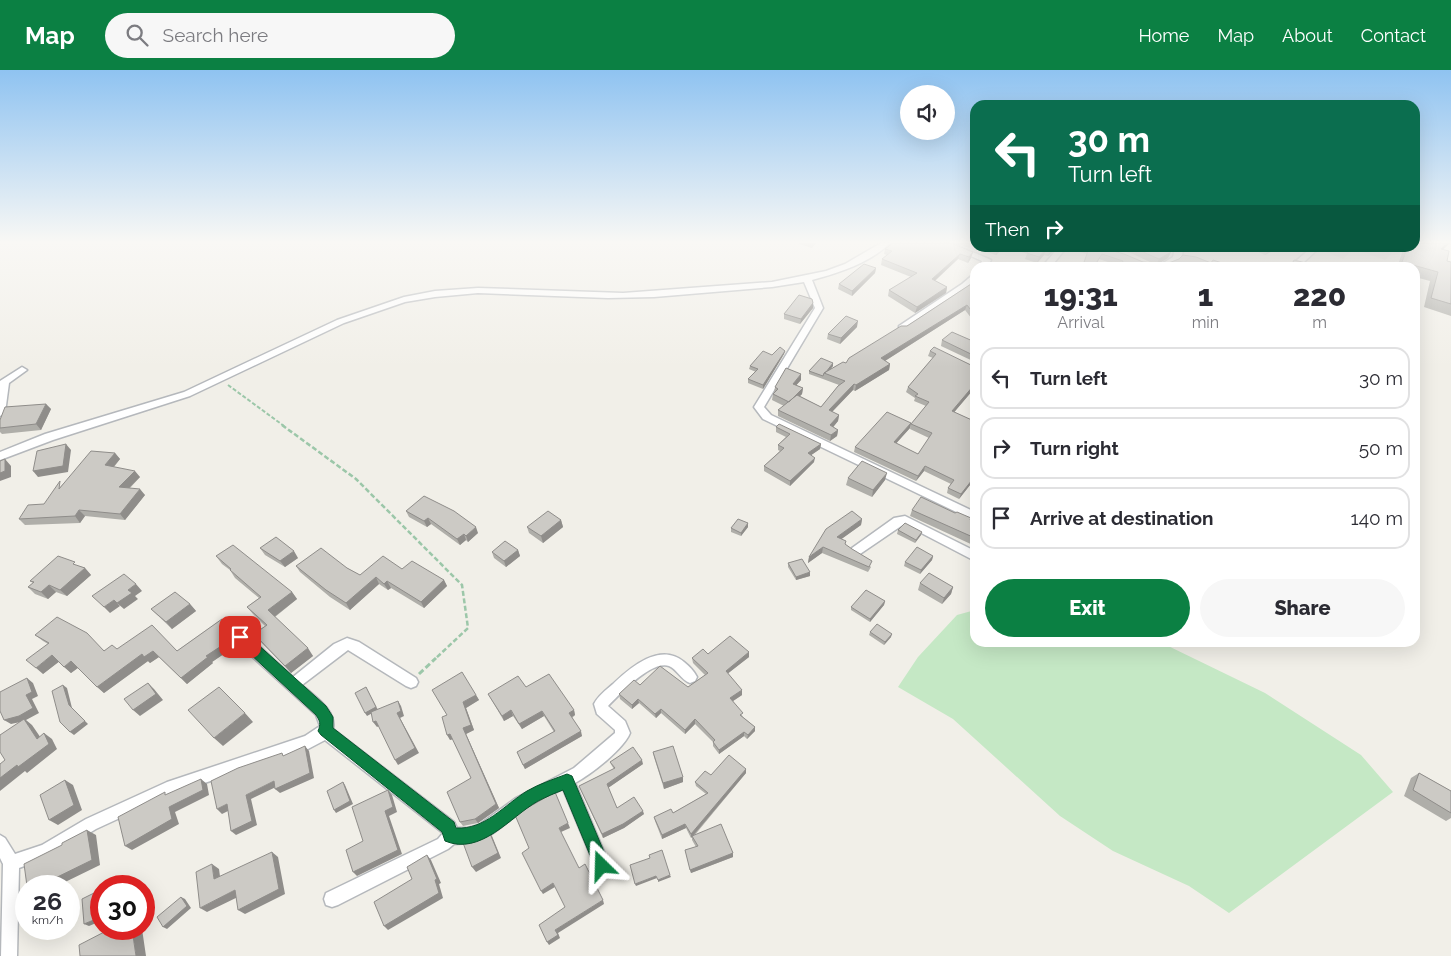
<!DOCTYPE html>
<style>
body{margin:0;font-family:Raleway,sans-serif;background:#f7f7f7;color:#2b2b33;height:100vh;display:flex;flex-direction:column;font-size:19px;white-space:nowrap}
*{box-sizing:border-box;margin:0}
p{font-size:16px;color:#7c7c81}
.icon{flex:none;width:28px;height:28px;fill:none;stroke:currentColor;stroke-width:2;stroke-linecap:round;stroke-linejoin:round}
.map{position:relative;flex:1;overflow:hidden}
.panel{position:absolute;left:970px;top:192px;width:450px;height:385px;display:flex;flex-direction:column;background:#fff;border-radius:15px;box-shadow:0 5px 20px #0002}
.panel>*{flex:none}
.banner{position:absolute;left:970px;top:30px;width:450px;height:152px;border-radius:15px;box-shadow:0 5px 20px #0002;background:#0b6e4f;color:#fff;overflow:hidden}
.controls{position:absolute;left:900px;top:15px;display:grid;gap:10px}
.controls a{display:grid;place-items:center;width:55px;height:55px;border-radius:50%;background:#fff;box-shadow:0 5px 20px #0002;font-size:25px}
.speed{position:absolute;left:15px;top:805px;display:flex;gap:10px;font-size:25px;font-weight:700;text-align:center}
.speed>*{display:grid;place-content:center;width:65px;height:65px;border-radius:50%;background:#fff;box-shadow:0 5px 20px #0002;line-height:1}
.speed small{font-size:12px;font-weight:400}
.speed .limit{border:8px solid #d22;background:#fff;color:#111}
.pin{position:absolute;display:grid;place-items:center;width:42px;height:42px;color:#fff;margin:-21px;border-radius:10px;box-shadow:0 2px 8px #0006}
.me{position:absolute;width:55px;margin:-28px;rotate:338deg;stroke-linejoin:round;filter:drop-shadow(0 0 4px #0008)}
.turn{display:flex;align-items:center;gap:18px;height:105px;padding:0 15px;font-size:22px}
.turn .icon{width:65px;height:65px;stroke-width:2.5}
.turn b{display:block;font-size:35px;line-height:42px}
.then{display:flex;align-items:center;height:48px;padding:0 15px;background:#0003;gap:10px;font-size:19px}
.eta{display:flex;justify-content:space-evenly;align-items:center;height:85px;text-align:center}
.eta b{font-size:30px;font-weight:800;line-height:35px}
.action{display:flex;gap:10px;margin-top:auto;padding:10px 15px}
.action a{flex:1;height:58px;border-radius:30px;background:#0b8043;color:#fff;font-size:20px;font-weight:800;line-height:58px;text-align:center}
.action a+a{background:#f7f7f7;color:#2b2b33}
ul{padding:0;list-style:none}
li{display:flex;align-items:center;gap:15px;height:62px;margin:0 10px 8px;padding:0 5px;border:2px solid #e1e1e2;border-radius:15px}
li div{flex:1}
li b{display:block;font-size:19px}
li em{font-style:normal}
header{display:flex;align-items:center;gap:30px;box-sizing:border-box;height:70px;padding:0 25px;background:#0b8043;color:#fff}
header strong{font-size:24px}
nav{display:flex;gap:28px;margin-inline-start:auto;font-size:18px}
.search{width:350px;height:45px;background:#f7f7f7;display:flex;align-items:center;gap:12px;box-sizing:border-box;padding:0 18px;border-radius:28px;color:#7c7c81;font-size:19px}
.map>svg:first-child{display:block}
.education{fill:#e1ded6}
.green{fill:#c5e8c5}
.lines{fill:none;stroke-linecap:round;stroke-linejoin:round}
.street-casing{stroke:#b5b8bc;stroke-width:3}
.path-far2{stroke:#9cc7a9;stroke-width:2;stroke-dasharray:4 2;stroke-linecap:butt}
.path-far1{stroke:#9cc7a9;stroke-width:2.5;stroke-dasharray:5 2.5;stroke-linecap:butt}
.path{stroke:#9cc7a9;stroke-width:3;stroke-dasharray:6 3;stroke-linecap:butt}
.street{fill:#fff;fill-rule:evenodd}
.wall{fill:#afaea9}
.shaded-wall{fill:#8f8d8a}
.building{fill:#cccac5;stroke:#8f8d8a}
.route{fill:#0b8043;stroke:#07532c}
</style>
<header>
<strong>Map</strong>
<div class="search"><svg class="icon" aria-label="search" viewBox="0 0 24 24"><circle cx="10" cy="10" r="6"/><path d="M15 15l6 6"/></svg>Search here</div>
<nav><a>Home</a><a>Map</a><a>About</a><a>Contact</a></nav>
</header>
<div class="map">
<svg width="1451" height="886" viewBox="0 0 1451 886">
<rect width="100%" height="100%" fill="#f1efe8"/>
<path class="education" d="M1321,178H1377L1392,183L1385,190L1354,179L1343,189L1319,179Z"/>
<path class="green" d="M975,540V572L1162,573L1265,623L1361,685L1393,722L1229,843L1189,816L1113,781L1060,746L953,649L898,617L918,587L957,545Z"/>
<g class="lines">
<defs>
<path id="street" d="M881,173H890C870,193 838,203 812,210L823,238L764,337L771,345L975,442V451L763,349L754,337L815,238L804,212L772,217L654,227L608,228L478,223L435,227L405,232L344,253L190,326L53,370L0,390V382L45,364L184,322L337,250L404,227L435,221L478,218L623,223L772,212L826,201L845,194Z
M942,173H952L991,190L987,198H979L982,191Z
M1058,178H1066L1050,198H1041Z
M1175,178H1183C1183,194 1169,198 1155,198L1173,187Z
M1311,178H1319L1304,192L1310,198L1298,197L1296,191Z
M975,203V211L968,218L905,260H899V256L962,214Z
M22,297L27,300L9,313L5,343L0,346V311Z
M905,446L975,481V491L904,454L860,484H852L850,481L852,478L894,448Z
M240,562L245,563L293,607L334,574L347,568L359,572L416,608L418,612L416,616L411,618L406,616L348,580L302,615C314,626 337,640 333,659L454,752L457,758H468L479,755L516,728L574,698L615,663V660L597,644L594,634C598,626 606,620 613,614C631,597 660,572 684,592C689,596 694,601 697,607L695,611L690,613C681,610 677,599 669,596C651,590 619,625 608,636L625,651L630,663C623,680 591,704 575,713L610,796L607,801L602,804L597,801L563,719C551,725 537,731 525,739C498,757 490,774 454,774L448,779L338,835L332,837L326,835L324,829L326,823L438,769L443,763L325,670L308,679L174,723L96,759L51,786L19,798L17,886H1L3,794L0,788V765L5,768L15,784L42,775L86,749L167,712L305,666L320,656L316,645L235,571L234,567L235,563Z"/>
</defs>
<use href="#street" class="street-casing"/>
<path class="path-far2" d="M228,315L284,356"/>
<path class="path-far1" d="M282,355L356,409L462,515L468,558L435,589"/>
<path class="path" d="M419,604L436,588"/>
<use href="#street" class="street"/>
</g>
<path class="wall" d="M799,173H816L812,178L799,174Z
M951,173L971,188L968,193L958,189L935,211L947,217L946,223L915,243L888,226L889,220L911,207L881,195L882,189L887,185L884,184L885,179Z
M956,173H975V178H1003L996,185L978,179L976,181Z
M1415,173H1450L1443,179L1447,191L1451,192V246L1424,237L1430,211L1415,207V198H1397L1403,180L1404,178H1415Z
M1010,178H1057L1048,186L1044,185L1037,193L1025,189L1027,184Z
M1067,178H1102L1143,192L1152,193L1133,184L1114,178H1108H1153L1171,182L1168,188L1159,193H1211L1120,196L1099,189L1094,198H1082L1087,184L1067,179Z
M1255,178H1283L1279,181L1276,179L1265,185L1254,180Z
M876,198L875,203L852,226L838,219L839,214Z
M975,209V247L972,249L965,240L885,291L890,294L889,300L855,321L853,320L832,342L839,345L838,351L833,357L838,360L837,366L830,371L778,346V340L784,336L772,330L773,324L774,323L775,317L801,310L796,315L803,318L802,324L800,326L821,337L839,315L823,309V308V309L809,304V301L833,293V296L830,299L846,293L907,256L971,214Z
M813,233V238L800,254L784,249V244Z
M857,257L840,274L827,269L828,264Z
M942,270L975,272V292L941,276Z
M785,281L784,284L763,319L748,313V309L756,302L749,299L750,296L772,285Z
M930,281L975,297V321L973,320L954,342L974,351L975,349V417L970,415L959,429L947,423L948,418L951,414L924,401L916,411L854,382L855,377L911,353L910,358L896,373L918,384L929,368L910,359L911,354L926,336L914,331L915,328L906,322L908,317L933,288L928,286Z
M46,334L51,339L41,360L2,364L0,362V350Z
M776,357L821,374L820,379L811,385L814,392L790,416L764,401V396L780,381L778,380V375L786,367L776,362Z
M115,383L120,389L114,397L140,407L130,418L145,425L125,450L85,446L80,453L25,455L19,449L44,434L63,414Z
M848,408L885,410L872,427L846,415Z
M912,440L971,451L975,453V476L910,446Z
M406,441L478,463L468,472L466,470L460,475L431,454L427,457L409,447Z
M862,449L861,455L841,469L846,475L871,497L868,502L822,483L808,493L809,487Z
M561,450L563,457L543,473L529,463L527,457Z
M748,453V457L741,466L731,462V458Z
M898,460L921,465L915,473L897,464Z
M260,478L298,488L285,497L265,485Z
M518,480L520,486L506,497L494,488L492,482Z
M216,486L292,522L297,529L275,547L313,586L291,603L260,571L254,564L265,556L253,544L247,537L259,528L235,508L230,500L222,494Z
M933,486L932,490L920,504L904,496L905,492Z
M788,493L810,506L796,510L788,497Z
M79,496L85,498L91,505L67,526L56,522L48,529L35,524L28,517L33,513L30,511Z
M296,496L347,498L360,505L402,499L444,510L447,516L424,538L391,518L388,520L379,514L350,540L330,527L300,502Z
M920,513L953,517L951,524L942,534L918,520Z
M885,531L884,535L870,552L851,540V537Z
M190,534L196,541L172,559L151,539Z
M222,549L233,562V571L237,575L212,592L213,593L187,614L159,587L150,593L148,591L104,623L78,598L71,603L59,591L43,604L48,574L43,571L35,565L104,580L117,579L177,581Z
M870,562L891,567L884,575L869,565Z
M749,582V587L728,603L742,625L733,631L743,647L755,657V661L747,669L744,666L719,684L713,676V672L695,654L685,664L661,643L656,648L639,633L632,639L620,629L619,624L640,615L688,617L705,605L693,593L692,588L708,584Z
M526,617L574,640L575,645L572,648L582,666L525,699L517,682L554,662L544,646L522,659L513,646L504,651L488,624Z
M476,625L479,630L466,638L474,660L466,664L499,738L478,753L463,756L460,752L471,708L453,669L450,670L447,645Z
M653,682L683,707V712L664,719L654,687Z
M610,692L643,694L608,718L617,738L644,744L624,758L603,768L579,716L614,699L612,696Z
M746,703L694,766L733,783V787L691,803L685,780L696,777L692,770V767L691,768L686,758L662,769L655,751L654,747L673,743L706,724L696,716L695,712L711,705Z
M1419,703L1451,721V748L1446,751L1404,726L1411,708Z"/>
<path class="shaded-wall" d="M1447,173H1450L1434,188L1441,179Z
M999,178H1003L996,185L997,179Z
M1053,178H1057L1048,186L1050,181Z
M1271,178H1277L1276,179L1265,185L1269,179Z
M1046,179L1044,185L1037,193L1039,187Z
M973,182L971,188L968,193L969,187Z
M1171,182L1168,188L1156,195L1159,189Z
M960,184L958,189L930,215L932,209Z
M876,198L875,203L852,226V221Z
M947,217L946,223L915,243L917,237Z
M813,233V238L800,254L801,249Z
M967,235L965,240L880,294L881,288Z
M975,242V247L972,249L974,244Z
M858,251L857,257L840,274L841,268Z
M785,281L784,284L763,319V315Z
M833,293V296L826,304H825Z
M890,294L889,300L855,321L856,315Z
M801,304V310L792,320L793,314Z
M854,314L853,320L828,346L829,340Z
M974,315L973,320L951,346L952,341Z
M803,318L802,324L788,338L789,332Z
M46,334L51,339L41,360L36,354Z
M839,345L838,351L830,361V355Z
M911,353L910,358L893,377L894,372Z
M838,360L837,366L830,371L831,365Z
M66,374L71,380L68,402L38,407L33,401Z
M821,374L820,379L807,388L808,383Z
M115,383L120,389L110,401L105,395Z
M815,388L814,392L790,416V411Z
M5,389L11,396V407L0,411V403Z
M925,396L924,401L916,411L918,406Z
M135,401L140,407L124,423L119,417Z
M887,403L885,410L872,427L873,420Z
M972,410L970,415L959,429L961,424Z
M140,419L145,425L125,450L120,444Z
M79,440L85,446L80,453L75,446Z
M428,448L431,454L427,457L424,451Z
M862,449L861,455L836,473L837,467Z
M561,450L563,457L543,473L541,466Z
M748,453V457L741,466V463Z
M476,457L478,463L468,472L466,466Z
M922,462L921,465L915,473L916,470Z
M464,464L466,470L460,475L457,469Z
M823,477L822,483L808,493L809,487Z
M518,480L520,486L506,497L504,491Z
M294,481L298,488L285,497L280,491Z
M933,486L932,490L920,504L921,500Z
M85,498L91,505L67,526L60,520Z
M810,502V506L796,510V507Z
M376,507L379,514L350,540L346,533Z
M444,510L447,516L424,538L421,532Z
M387,511L391,518L388,520L384,514Z
M136,514L142,521L135,526L138,529L124,539L117,533L128,520Z
M49,515L56,522L48,529L41,522Z
M953,517L951,524L942,534L944,528Z
M292,522L297,529L274,547L268,540Z
M114,530L120,536L110,543L104,537Z
M885,531L884,535L870,552V549Z
M190,534L196,541L172,559L166,552Z
M228,556L233,562V571L237,575L212,592L213,593L187,614L181,608L206,586L228,565Z
M892,564L891,567L884,575L885,572Z
M308,578L313,586L291,603L285,596Z
M153,581L159,587L150,593L148,591L104,623L97,617L142,584Z
M749,582V587L726,605V601Z
M52,585L60,591L43,604L36,598Z
M71,591L79,597L71,603L64,597Z
M27,608L33,613L38,626L32,629L39,643L26,650L32,655L45,674L37,669L25,651L11,654L4,650L26,625Z
M148,613L154,619L163,630L140,646L133,640Z
M63,615L67,618L72,638L88,654L74,665L70,662Z
M366,617L378,640L367,646L365,643Z
M742,620V625L730,633V628Z
M476,625L479,630L466,638L474,660L466,664L499,738L478,753L475,749L496,734L463,658V632Z
M638,629L639,633L632,639V635Z
M398,631L401,636L404,646L400,648L419,683L398,695L395,690L397,643Z
M661,639V643L656,648L655,644Z
M511,640L513,646L504,651L502,646Z
M574,640L575,645L570,648L569,643Z
M542,641L544,646L522,659L519,654Z
M245,643L253,652L223,676L214,668Z
M695,649V654L685,664V660Z
M376,651L379,656L377,657L373,652Z
M755,657V661L747,669L748,665Z
M581,661L582,666L525,699L523,695Z
M744,662V666L719,684V680Z
M44,663L52,669L57,679L27,703L25,701L0,721V708Z
M450,664L453,669L450,670L447,665Z
M305,676L309,681L314,708L280,723L275,719Z
M642,690L643,694L608,718L607,714Z
M746,699V703L691,768V764Z
M683,707V712L664,719L663,713Z
M201,709L207,714L209,725L175,742L179,754L132,780L125,776Z
M65,710L73,715L82,740L58,755L49,750Z
M274,711L278,716L251,729L257,755L236,765L231,761L246,725Z
M343,712L345,715L353,734L336,743L334,740Z
M388,720L392,725L397,742L389,746L402,784L357,806L353,802L385,741Z
M227,734L232,739L222,744L217,739Z
M643,741L644,744L624,758L603,768L602,764Z
M568,753L570,758L561,762L559,758Z
M685,754L686,758L662,769V765Z
M87,760L96,765L100,795L57,816H39Z
M489,761L492,766L501,788L476,802L472,797Z
M272,782L278,787L285,824L245,844L238,840Z
M733,783V787L691,803L690,800Z
M427,785L431,790L441,813L439,814L443,828L388,860L384,856L435,810Z
M212,794L219,799L221,814L214,809Z
M670,805L671,807L658,812V810Z
M656,806L657,808L636,816L635,814Z
M553,813L555,817L543,824L541,821Z
M235,820L242,825L207,842L200,838Z
M96,822L100,824L101,830L97,828Z
M181,827L185,829L191,838L167,859L163,857Z
M603,830L604,834L558,863L560,868L549,875L547,872L555,860Z
M101,847V851L89,856L84,854Z
M132,859H142L146,886H136Z"/>
<path class="building" d="M893,173H951L973,182L969,187L960,184L932,209L947,217L917,237L889,220L917,203L882,189L892,181L885,179Z
M1415,173H1447L1441,179L1449,181L1447,191L1451,192V234L1431,228L1438,202L1402,192L1407,178H1415Z
M1028,178H1053L1050,181L1046,179L1039,187L1027,183L1030,178Z
M1085,178H1102L1124,184L1143,192L1166,194L1179,189L1183,185L1196,187L1211,193L1213,190L1237,198H1120L1123,191L1102,184L1093,198H1082L1089,178Z
M1134,178H1153L1171,182L1159,189Z
M1294,190L1306,193L1304,198H1290Z
M864,194L876,198L852,221L839,214Z
M994,194L1002,198H988Z
M975,209V242L974,244L967,235L881,288L890,294L856,315L854,314L829,340L839,345L830,355L838,360L831,365L778,340L797,325L821,337L838,316L845,311L824,303L843,292L846,293L849,288L901,256H907L971,214Z
M799,225L812,229L813,233L801,249L784,244Z
M846,246L858,251L841,268L828,264Z
M952,262L975,272V286L942,270Z
M780,277L785,281L763,315L748,309L758,299L750,296L763,281L772,285Z
M934,277L975,297V315H974L952,341L974,351L975,349V411L972,410L961,424L948,418L954,410L925,396L918,406L855,377L887,342L911,353L894,372L918,384L932,363L911,354L929,332L915,326L918,324L908,317L936,284L930,281Z
M821,288L833,293L826,302L824,303L823,306L809,301Z
M786,298L801,304L793,314L803,318L789,332L773,324L778,319L775,317Z
M46,334L36,354L0,358V350L5,337Z
M779,354L821,374L808,383L815,388L790,411L764,396L784,378L778,375L790,364L776,357Z
M66,374L63,396L33,401L37,381Z
M91,381L115,383L105,395L135,401L119,417L140,419L120,444L79,440L75,446L19,449L28,435L44,434L60,411L59,419Z
M5,389V401L0,403V391Z
M862,391L887,403L873,420L848,408Z
M424,426L454,441L476,457L466,466L464,464L457,469L428,448L424,451L406,441Z
M921,427L955,443L957,442L971,448L970,450L975,453V468L912,440Z
M548,441L561,450L541,466L527,457Z
M852,441L862,449L837,467L846,471L845,474L852,479L872,491L869,497L823,477L809,487L826,459Z
M738,449L748,453L741,463L731,458Z
M905,453L922,462L916,470L898,460Z
M276,467L294,481L280,491L260,478Z
M505,471L518,480L504,491L492,482Z
M233,475L292,522L268,540L308,578L285,596L254,564L267,555L247,537L261,527L230,500L231,499L216,486Z
M917,477L933,486L921,500L905,492Z
M321,478L347,498L360,505L383,486L402,499L412,491L444,510L421,532L387,511L384,514L376,507L346,533L326,520L296,496Z
M58,486L75,492L73,494L85,498L60,520L49,515L41,522L28,517L34,512L30,511Z
M802,489L810,502L796,507L788,493Z
M929,503L953,517L944,528L920,513Z
M124,504L136,514L128,520L132,523L117,533L114,530L104,537L92,526Z
M866,520L885,531L870,549L851,537Z
M175,522L190,534L166,552L151,539Z
M57,547L87,563L104,581L112,575L117,579L152,555L177,581L222,549L228,556V565L232,569L206,586L208,587L181,608L153,581L144,587L142,584L97,617L71,591L64,597L52,585L36,598L26,590L49,573L35,565Z
M877,554L892,564L885,572L870,562Z
M730,566L749,582L726,601L742,620L730,628L743,643L740,645L755,657L748,665L744,662L719,680L713,672L715,670L695,649L685,660L661,639L655,644L638,629L632,635L619,624L634,610L640,615L660,596L688,617L708,603L692,588L703,579L708,584Z
M462,602L476,625L463,632L471,655L463,658L496,734L475,749L460,752L447,722L471,708L450,664L447,665L442,647L447,645L432,620Z
M549,604L574,640L569,643L581,661L523,695L517,682L555,661L542,641L519,654L511,640L502,646L488,624L518,606L526,617Z
M27,608L32,622L26,625L33,638L19,646L4,650L0,641V622Z
M148,613L156,624L133,640L124,629Z
M63,615L69,635L85,651L70,662L60,652L52,621Z
M219,617L245,643L214,668L188,640Z
M366,617L376,637L365,643L355,623Z
M398,631L401,641L397,643L415,678L395,690L376,651L373,652L371,642Z
M24,649L37,669L44,663L49,674L18,697L17,695L0,708V694L5,690L0,682V665Z
M305,676L310,703L275,719L274,711L246,725L252,751L231,761L227,734L217,739L211,711L238,698L282,683L283,686Z
M673,676L683,707L663,713L653,682Z
M633,677L642,690L607,714L617,738L634,727L643,741L623,754L602,764L579,716L615,698L610,692Z
M729,685L746,699L691,764L685,754L662,765L654,747L671,739L673,743L708,723L695,712L705,701L711,705Z
M1419,703L1451,721V743L1413,720Z
M201,709L203,720L169,737L172,749L125,776L118,747L165,722V725Z
M65,710L74,735L49,750L40,725Z
M343,712L350,731L334,740L327,721Z
M388,720L393,737L385,741L398,780L353,802L346,780L363,771L352,737Z
M555,722L568,753L559,758L579,798L585,794L603,830L555,860L558,865L547,872L539,855L565,837L553,813L541,821L522,783L529,778L515,745Z
M721,754L733,783L690,800L685,780L698,776L692,766Z
M87,760L92,790L39,816H27L24,794L62,775V773Z
M489,761L498,783L472,797L462,770L474,768Z
M662,780L670,805L658,810L656,806L635,814L630,795L650,788L649,785Z
M272,782L279,819L238,840L235,820L200,838L196,802L212,794L214,809Z
M427,785L437,809L435,810L439,823L384,856L374,832L412,809L407,797Z
M96,822L97,828L101,826V847L84,854L82,829Z
M181,827L187,836L163,857L157,847Z
M110,859H132L136,886H80L79,875Z"/>
<linearGradient id="sky" x2="0" y2="1"><stop stop-color="#8fc3f1"/><stop offset="0.58" stop-color="#f9f8f5"/><stop offset="1" stop-color="#f9f8f5" stop-opacity="0"/></linearGradient>
<rect width="1451" height="297" fill="url(#sky)"/>
<path class="route" d="M240,561L245,563L326,636L333,647V658L454,752L456,758C485,760 504,735 527,721C539,714 554,709 567,704L572,706L610,796L608,802L602,804L597,802L563,720C555,723 546,727 538,731C510,747 481,786 445,771L442,762L321,665L318,661C321,654 320,651 316,645L236,571L234,567L236,563Z"/>
</svg>
<div class="controls">
<a><svg class="icon" aria-label="sound" viewBox="0 0 24 24"><path d="M4 9h4l5-4v14l-5-4H4zM17 9q2 3 0 6"/></svg></a>
</div>
<div class="speed"><div>26<small>km/h</small></div><div class="limit">30</div></div>
<div class="pin" style="left:240px;top:567px;background:#d93025"><svg class="icon" aria-label="arrive" viewBox="0 0 24 24"><path d="M6 21V4h12l-3 4 3 4H6"/></svg></div>
<svg class="me" style="left:602px;top:796px" viewBox="-20 -20 40 40"><path d="M0-17L14 15 0 8-14 15z" fill="#0b8043" stroke="#fff" stroke-width="4"/></svg>
<div class="banner">
<div class="turn"><svg class="icon" aria-label="left" viewBox="0 0 24 24"><path d="M17 20v-9H6M10 6l-5 5 5 5"/></svg><div><b>30 m</b>Turn left</div></div>
<div class="then">Then<svg class="icon" aria-label="right" viewBox="0 0 24 24"><path d="M7 20v-9h11M14 6l5 5-5 5"/></svg></div>
</div>
<section class="panel">
<div class="eta">
<div><b>19:31</b><p>Arrival</p></div>
<div><b>1</b><p>min</p></div>
<div><b>220</b><p>m</p></div>
</div>
<ul>
<li><svg class="icon" aria-label="left" viewBox="0 0 24 24"><path d="M17 20v-9H6M10 6l-5 5 5 5"/></svg><div><b>Turn left</b></div><em>30 m</em></li>
<li><svg class="icon" aria-label="right" viewBox="0 0 24 24"><path d="M7 20v-9h11M14 6l5 5-5 5"/></svg><div><b>Turn right</b></div><em>50 m</em></li>
<li><svg class="icon" aria-label="arrive" viewBox="0 0 24 24"><path d="M6 21V4h12l-3 4 3 4H6"/></svg><div><b>Arrive at destination</b></div><em>140 m</em></li>
</ul>
<div class="action"><a>Exit</a><a>Share</a></div>
</section>
</div>
